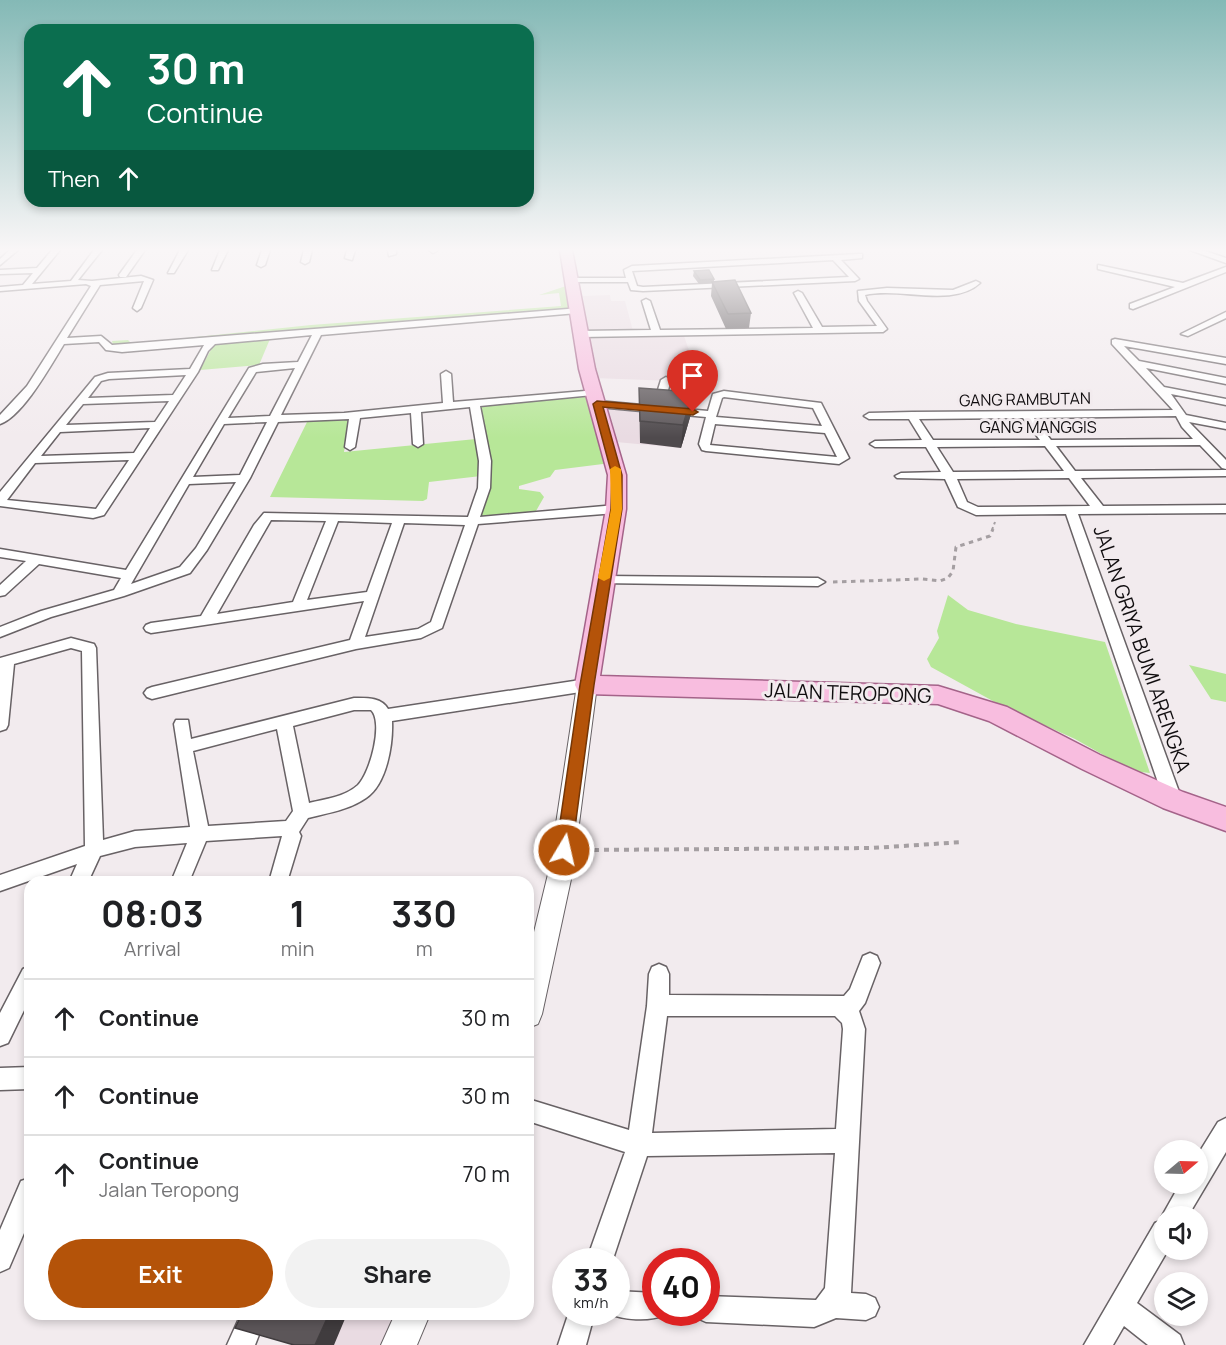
<!DOCTYPE html>
<style>
body{margin:0;font-family:Manrope,sans-serif;background:#f2f2f2;color:#202124;height:100vh;display:flex;flex-direction:column;font-size:22px;white-space:nowrap}
*{box-sizing:border-box;margin:0}
p{font-size:20px;color:#757577}
.icon{flex:none;width:33px;height:33px;fill:none;stroke:currentColor;stroke-width:2;stroke-linecap:round;stroke-linejoin:round}
.map{position:relative;flex:1;overflow:hidden}
.panel{position:absolute;left:24px;top:876px;width:510px;height:444px;display:flex;flex-direction:column;background:#fff;border-radius:18px;box-shadow:0 3px 9px #0003}
.panel>*{flex:none}
.banner{position:absolute;left:24px;top:24px;width:510px;height:183px;border-radius:18px;box-shadow:0 3px 9px #0003;background:#0b6e4f;color:#fff;overflow:hidden}
.needle{width:39px;rotate:71deg}
.controls{position:absolute;left:1154px;top:1140px;display:grid;gap:12px}
.controls a{display:grid;place-items:center;width:54px;height:54px;border-radius:50%;background:#fff;box-shadow:0 3px 9px #0003;font-size:30px}
.speed{position:absolute;left:552px;top:1248px;display:flex;gap:12px;font-size:30px;font-weight:700;text-align:center}
.speed>*{display:grid;place-content:center;width:78px;height:78px;border-radius:50%;background:#fff;box-shadow:0 3px 9px #0003;line-height:1}
.speed small{font-size:15px;font-weight:400}
.speed .limit{border:9px solid #d22;background:#fff;color:#111}
.pin{position:absolute;display:grid;place-items:center;width:51px;height:51px;color:#fff;margin:-62px -26px;border-radius:50% 50% 50% 0;rotate:-45deg;box-shadow:0 0 6px #0007}
.pin .icon{rotate:45deg}
.me{position:absolute;width:66px;margin:-33px;rotate:9deg;stroke-linejoin:round;filter:drop-shadow(0 0 4px #0008)}
.turn{display:flex;align-items:center;gap:21px;height:126px;padding:0 24px;font-size:27px}
.turn .icon{width:78px;height:78px;stroke-width:2.5}
.turn b{display:block;font-size:42px;line-height:51px}
.then{display:flex;align-items:center;height:57px;padding:0 24px;background:#0003;gap:12px;font-size:22px}
.eta{display:flex;justify-content:space-evenly;align-items:center;height:102px;text-align:center}
.eta b{font-size:36px;font-weight:700;line-height:42px}
.cta{display:flex;gap:12px;margin-top:auto;padding:12px 24px}
.cta a{flex:1;height:69px;border-radius:36px;background:#b45309;color:#fff;font-size:24px;font-weight:700;line-height:69px;text-align:center}
.cta a+a{background:#f2f2f2;color:#202124}
ul{padding:0;list-style:none}
li{display:flex;align-items:center;gap:18px;height:78px;padding:0 24px;border-top:2px solid #e0e0e0}
li div{flex:1}
li b{display:block;font-size:22px}
li em{font-style:normal}
.map>svg:first-child{display:block}
.built{fill:#e9dbe2}
.green{fill:#b7e798}
.lines{fill:none;stroke-linecap:round;stroke-linejoin:round}
.minor-casing{stroke:#686265;stroke-width:3}
.tertiary-casing{stroke:#686265;stroke-width:2}
.primary-casing{stroke:#a46389;stroke-width:3}
.path-far2{stroke:#a59fa2;stroke-width:2;stroke-dasharray:3 3;stroke-linecap:butt}
.path-far1{stroke:#a59fa2;stroke-width:3;stroke-dasharray:4.5 4.5;stroke-linecap:butt}
.path{stroke:#a59fa2;stroke-width:4;stroke-dasharray:5 5;stroke-linecap:butt}
.minor{fill:#fff;fill-rule:evenodd}
.tertiary{fill:#fff;fill-rule:evenodd}
.primary{fill:#f8bddf;fill-rule:evenodd}
.wall{fill:#4f4a4d}
.shaded-wall{fill:#403c3e}
.building{fill:#5c5659;stroke:#403c3e;stroke-width:1.5}
.route{fill:#b45309;stroke:#753606;stroke-width:1.5}
.slow{fill:#f59e0b}
.labels{text-anchor:middle;stroke-width:6;stroke-linejoin:round;paint-order:stroke}
.far-street-label{font-size:16px;fill:#100d0f;stroke:#f2ebee}
.street-label{font-size:20px;fill:#100d0f;stroke:#f2ebee}
</style>
<div class="map">
<svg width="1226" height="1345" viewBox="0 0 1226 1345">
<rect width="100%" height="100%" fill="#f2ebee"/>
<path class="built" d="M610,295L611,301H625L633,331L587,333L583,296Z
M683,333L700,382L594,378L586,337Z
M605,407L691,414L681,448L616,442Z
M265,1314H396L381,1345H292Z"/>
<path class="green" d="M566,286L570,309L113,345L112,341L128,340L131,343L148,342L311,325L561,306L559,293L539,295Z
M270,339L259,365L200,370L214,344Z
M586,397L592,403L611,463L555,470L550,477L519,486V489L540,492L544,497L536,511L476,518L481,502L479,406Z
M350,417L344,452L476,439L481,476L429,482L427,499L423,501L270,497L308,420Z
M948,595L968,610L1016,624L1105,642L1150,773L1132,771L1075,739L1002,706L931,667L927,659L939,638L937,631Z
M1189,665L1226,674V702L1211,699Z"/>
<g class="lines">
<defs>
<path id="minor" d="M10,250H18L0,265V259Z
M52,250H60L32,284L71,281L94,250H102L78,280L92,281L141,276L153,280L141,308L137,311L133,308L144,281L100,285L67,338L101,336L112,345L580,308V312L577,313L321,335L281,415L344,413L443,403L441,374L446,371L451,374L453,402L597,390V394L593,395L480,406L491,461L490,488L480,517L616,505L622,509L616,513L478,524L442,628L421,638L356,649L152,699L147,697L144,693L147,689L152,687L350,640L364,601L151,633L146,631L144,628L146,625L151,623L201,616L254,525L264,513L468,517L478,488L479,461L470,407L421,412L423,444L418,447L413,444L411,413L360,418L355,447L350,450L345,447L349,419L278,422L250,478L207,550L190,573L124,596L51,617L0,637V627L41,611L114,590L121,578L39,564L5,595L0,596V585L26,561L0,557V549L126,570L249,368L263,364L298,362L312,335L215,344L208,351L198,372L104,515L93,518L0,506V492L95,377L108,373L190,369L204,345L122,352L106,350L99,342L64,344C51,365 23,416 0,424V415L27,386L91,286L86,284L0,291V287L23,285L33,273L0,274V270L37,268ZM295,368L270,416L228,418L256,372ZM186,375L173,395L88,398L101,381L109,379ZM169,401L155,422L66,425L83,404ZM267,422L240,475L193,477L224,424ZM150,428L134,453L41,456L60,432ZM129,460L96,509L7,500L35,463ZM236,482L196,548L180,567L131,584L189,484ZM271,520L326,521L293,602L217,614ZM338,521L392,523L367,592L307,600ZM404,523L465,525L431,622L418,629L365,637Z
M137,250H145L126,277H120L119,275Z
M180,250H188L174,273H168Z
M220,250H228L218,270H212Z
M262,250H270L265,265L261,267L257,265Z
M304,250H312L309,262L305,264L301,262Z
M347,250H355L352,260L345,258Z
M388,250H396V254L389,256Z
M429,250H437V251L433,253Z
M1190,250H1202L1226,258V263Z
M859,254H862V258L841,260L859,279L855,281L643,291L631,290L628,282H573L569,280L573,278H626L624,270L632,266ZM833,260L849,277L643,287L637,286L632,271Z
M1098,265L1183,283L1226,267V272L1133,309L1130,308V304L1175,287L1098,269Z
M976,281L980,283C953,308 900,287 865,295L867,301L887,329L883,332L581,337L577,334L581,331L651,330L642,301L646,299L650,301L660,330L813,328L794,293L798,291L802,293L822,327L877,326L859,301L858,291L887,288L953,290Z
M1226,312V318L1188,336L1181,334Z
M1115,339L1226,358V364L1124,346L1139,361L1226,378V384L1146,368L1164,387L1226,399V405L1171,394L1186,415L1226,423V429L1189,422L1226,460V469L1222,468L1200,445L1056,446L1075,471L1226,470V476L1081,478L1103,506L1226,505V513L1078,514L1182,800L1179,805L1173,807L1167,805L1164,800L1066,514L976,515L958,507L945,479L897,478L895,476L901,473L941,472L926,447H875L870,444L875,441L922,440L909,419H869L864,416L869,413L912,412L1173,410L1112,344V340ZM1176,416L1182,427L1193,439L1051,440L1034,418ZM1023,418L1040,440H933L919,419ZM1045,446L1064,471L953,472L937,447ZM1069,478L1090,506L978,507L967,502L957,479Z
M666,377L671,380L663,407L708,411L713,394L724,391L821,403L849,458L839,464L706,451L702,450L699,444L706,417L598,407L593,404L598,401L653,406L661,380ZM724,397L813,408L822,426L716,417L722,398ZM715,424L825,433L837,457L710,445Z
M604,576L818,578L825,582L818,586L599,583L597,580L599,577Z
M71,638L94,644L96,648L103,840L135,831L190,827L174,724L176,720H188L191,739L354,698C367,698 381,697 388,709L587,679L592,681L595,685L592,689L587,691L392,721C393,744 387,784 366,798C349,810 327,813 308,818L299,832L301,836L287,882H269L282,836L206,841L189,882H171L187,843L135,847L100,856L88,882H69L77,864L0,891V875L85,846L82,651L71,648L14,664L8,725L6,729L0,731V658ZM354,710H371C384,722 370,773 358,785C345,797 325,799 309,803L293,726ZM277,729L293,811L286,821L208,826L193,751Z
M870,953L877,956L880,963L865,1003L859,1011L865,1029L851,1293L866,1294L875,1298L879,1307L875,1316L866,1320L836,1318L814,1327L706,1322L697,1318L694,1312H706V1296L816,1300L825,1288L835,1153L647,1156L612,1262H586L625,1152L528,1121V1099L629,1130L647,1006L649,974L652,967L659,964L666,967L669,974V995L844,996L850,989L863,956ZM667,1016H835L842,1023L843,1029L836,1129L652,1133Z
M30,966V998L8,1043L0,1046V1013L23,969Z
M30,1067V1089L0,1090V1068Z
M1226,1118V1152L1188,1216H1164V1250H1168L1137,1303L1180,1335L1184,1345H1148L1124,1326L1113,1345H1084L1155,1223L1163,1220L1162,1216L1180,1184H1197V1156L1218,1122Z
M30,1178V1219L9,1268L0,1272V1230L21,1181Z
M616,1291L656,1293V1312H667L665,1315C649,1322 623,1320 607,1313L616,1312Z
M569,1312H595L586,1345H558Z
M241,1314H267L255,1345H227Z"/>
<path id="tertiary" d="M587,678L594,680L597,685L573,870L542,1014L538,1024L528,1028V957L549,870L577,685L580,680Z
M395,1314H430L417,1345H381Z"/>
<path id="primary" d="M560,250H572L595,369L626,475V509L600,676L938,686L1007,707L1100,755L1183,792L1226,807V831L1163,808L1082,769L989,721L938,704L587,694L578,691L575,685L606,509L608,475L579,369Z"/>
</defs>
<use href="#minor" class="minor-casing"/>
<use href="#tertiary" class="tertiary-casing"/>
<use href="#primary" class="primary-casing"/>
<path class="path-far2" d="M992,530L995,522"/>
<path class="path-far1" d="M833,582L922,579L940,581L948,578L953,571L956,547L990,536L993,529"/>
<path class="path" d="M584,850L872,848L963,842"/>
<use href="#minor" class="minor"/>
<use href="#tertiary" class="tertiary"/>
<use href="#primary" class="primary"/>
</g>
<path class="wall" d="M694,271L714,279V282L751,313L749,328L726,329L711,296L712,283L699,284L693,276Z
M639,388L691,414L681,448L640,443Z"/>
<path class="shaded-wall" d="M693,392L691,414L681,448L683,425Z
M329,1314H347L334,1345H315Z"/>
<path class="building" d="M709,270L714,279L700,280L694,271Z
M735,280L751,313L728,314L712,282Z
M639,388L693,392L683,425L640,421Z
M242,1314H329L315,1345H294L235,1328Z"/>
<linearGradient id="sky" x2="0" y2="1"><stop stop-color="#84b9b6"/><stop offset="0.57" stop-color="#f9f6f7"/><stop offset="1" stop-color="#f9f6f7" stop-opacity="0"/></linearGradient>
<rect width="1226" height="438" fill="url(#sky)"/>
<path class="route" d="M597,401L693,409L698,412L693,415L603,407L622,475V509L594,685L572,850L570,855L564,857L558,855L556,850L580,685L611,509L612,475L593,404Z"/>
<path class="slow" d="M615,466L621,469L622,509L610,578L604,581L598,578L611,509L610,469Z"/>
<g class="labels">
<g class="far-street-label">
<text transform="translate(1025 399) rotate(-1)" y="6">GANG RAMBUTAN</text>
<text x="1038" y="433">GANG MANGGIS</text>
</g>
<g class="street-label">
<text transform="translate(1142 649) rotate(71)" y="7">JALAN GRIYA BUMI ARENGKA</text>
<text transform="translate(848 693) rotate(2)" y="7">JALAN TEROPONG</text>
</g>
</g>
</svg>
<div class="controls">
<a><svg class="needle" viewBox="-14 -14 28 28"><path d="M0-13l5 13h-10z" fill="#e53935"/><path d="M0 13l5-13h-10z" fill="#757577"/></svg></a>
<a><svg class="icon" aria-label="sound" viewBox="0 0 24 24"><path d="M4 9h4l5-4v14l-5-4H4zM17 9q2 3 0 6"/></svg></a>
<a><svg class="icon" aria-label="layers" viewBox="0 0 24 24"><path d="M12 4l9 5-9 5-9-5zM3 14l9 5 9-5"/></svg></a>
</div>
<div class="speed"><div>33<small>km/h</small></div><div class="limit">40</div></div>
<div class="pin" style="left:693px;top:412px;background:#d93025"><svg class="icon" aria-label="arrive" viewBox="0 0 24 24"><path d="M6 21V4h12l-3 4 3 4H6"/></svg></div>
<svg class="me" style="left:564px;top:850px" viewBox="-20 -20 40 40"><circle r="17" fill="#b45309" stroke="#fff" stroke-width="3"/><path d="M0-11L8 9 0 5-8 9z" fill="#fff"/></svg>
<div class="banner">
<div class="turn"><svg class="icon" aria-label="ahead" viewBox="0 0 24 24"><path d="M12 20V5M6 11l6-6 6 6"/></svg><div><b>30 m</b>Continue</div></div>
<div class="then">Then<svg class="icon" aria-label="ahead" viewBox="0 0 24 24"><path d="M12 20V5M6 11l6-6 6 6"/></svg></div>
</div>
<section class="panel">
<div class="eta">
<div><b>08:03</b><p>Arrival</p></div>
<div><b>1</b><p>min</p></div>
<div><b>330</b><p>m</p></div>
</div>
<ul>
<li><svg class="icon" aria-label="ahead" viewBox="0 0 24 24"><path d="M12 20V5M6 11l6-6 6 6"/></svg><div><b>Continue</b></div><em>30 m</em></li>
<li><svg class="icon" aria-label="ahead" viewBox="0 0 24 24"><path d="M12 20V5M6 11l6-6 6 6"/></svg><div><b>Continue</b></div><em>30 m</em></li>
<li><svg class="icon" aria-label="ahead" viewBox="0 0 24 24"><path d="M12 20V5M6 11l6-6 6 6"/></svg><div><b>Continue</b><p>Jalan Teropong</p></div><em>70 m</em></li>
</ul>
<div class="cta"><a>Exit</a><a>Share</a></div>
</section>
</div>
